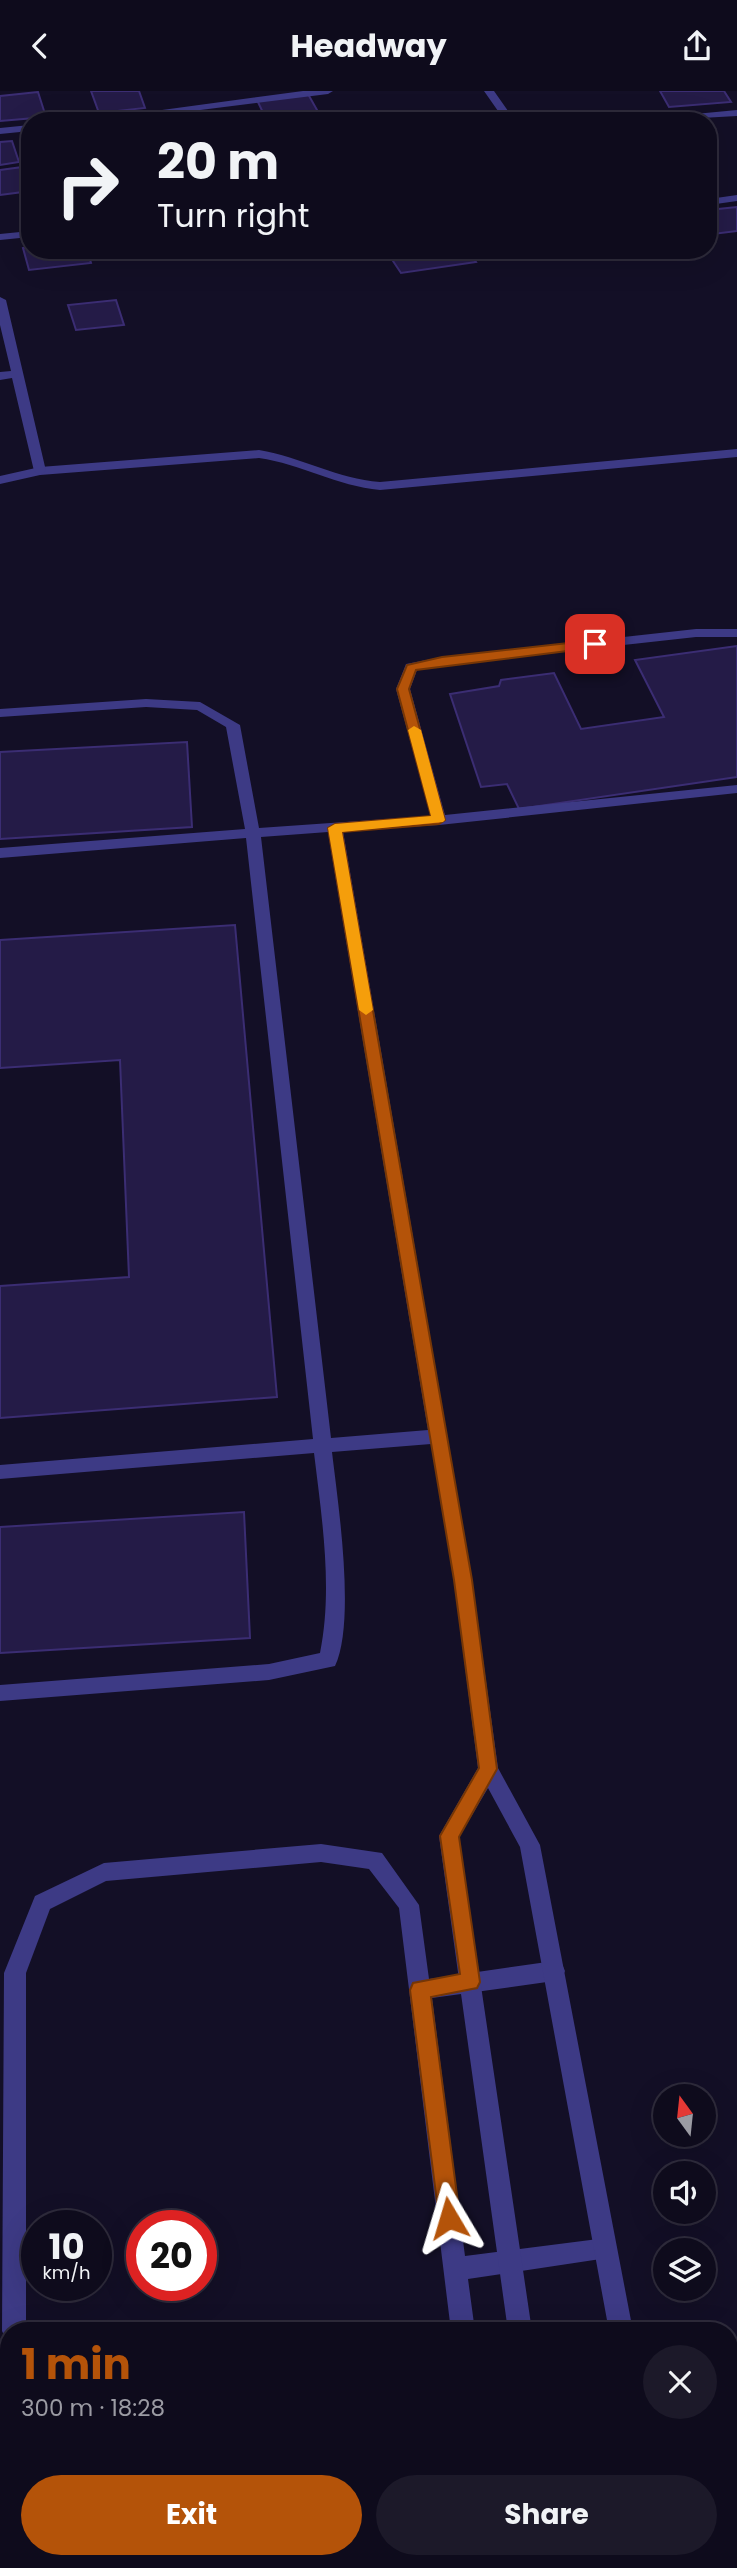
<!DOCTYPE html>
<meta charset="utf-8">
<style>
body{margin:0;font-family:Poppins,sans-serif;background:#1c1929;color:#f1f3f6;height:100vh;display:flex;flex-direction:column;font-size:26px;white-space:nowrap}
*{box-sizing:border-box;margin:0}
p{font-size:23px;color:#9b9ba3}
.icon{flex:none;width:38px;height:38px;fill:none;stroke:currentColor;stroke-width:2;stroke-linecap:round;stroke-linejoin:round}
.map{position:relative;flex:1;overflow:hidden}
.sheet{position:absolute;left:0px;top:2231px;width:738px;height:247px;display:flex;flex-direction:column;background:#0e0b1c;border-radius:28px 28px 0 0;box-shadow:0 7px 28px #0002,0 0 0 2px #2e2b3b}
.sheet>*{flex:none}
.hud{position:absolute;left:21px;top:21px;width:696px;height:147px;border-radius:28px;box-shadow:0 7px 28px #0002,0 0 0 2px #2e2b3b;background:#0e0b1c;color:#f1f3f6;overflow:hidden}
.needle{width:46px;rotate:345deg}
.fabs{position:absolute;left:653px;top:1993px;display:grid;gap:14px}
.fabs a{display:grid;place-items:center;width:63px;height:63px;border-radius:50%;background:#0e0b1c;box-shadow:0 7px 28px #0002,0 0 0 2px #2e2b3b;font-size:35px}
.speed{position:absolute;left:21px;top:2119px;display:flex;gap:14px;font-size:35px;font-weight:700;text-align:center}
.speed>*{display:grid;place-content:center;width:91px;height:91px;border-radius:50%;background:#0e0b1c;box-shadow:0 7px 28px #0002,0 0 0 2px #2e2b3b;line-height:1}
.speed small{font-size:18px;font-weight:400}
.speed .limit{border:10px solid #d22;background:#fff;color:#111}
.pin{position:absolute;display:grid;place-items:center;width:60px;height:60px;color:#fff;margin:-30px;border-radius:14px;box-shadow:0 4px 10px #0006}
.me{position:absolute;width:77px;margin:-38px;rotate:353deg;stroke-linejoin:round;filter:drop-shadow(0 0 5px #0008)}
.turn{display:flex;align-items:center;gap:24px;height:147px;padding:0 21px;font-size:32px}
.turn .icon{width:91px;height:91px;stroke-width:2.5}
.turn b{display:block;font-size:49px;line-height:60px}
.round{display:grid;place-items:center;flex:none;width:74px;height:74px;border-radius:37px;background:#1c1929}
.headline{display:flex;align-items:center;justify-content:space-between;height:119px;padding:0 21px}
h1{font-size:42px;font-weight:700;line-height:52px;color:#b45309}
.cta{display:flex;gap:14px;margin-top:auto;padding:14px 21px}
.cta a{flex:1;height:80px;border-radius:42px;background:#b45309;color:#fff;font-size:28px;font-weight:700;line-height:80px;text-align:center}
.cta a+a{background:#1c1929;color:#f1f3f6}
header{display:flex;justify-content:space-between;align-items:center;height:91px;padding:0 21px;background:#0e0b1c;font-size:32px;font-weight:700}
.map>svg:first-child{display:block}
.building{fill:#241b47;stroke:#3b2d73;stroke-width:2}
.lines{fill:none;stroke-linecap:round;stroke-linejoin:round}
.service{fill:#3d3a85;fill-rule:evenodd}
.minor{fill:#3d3a85;fill-rule:evenodd}
.route{fill:#b45309;stroke:#753606;stroke-width:2}
.slow{fill:#f59e0b}
</style>
<header><svg class="icon" aria-label="back" viewBox="0 0 24 24"><path d="M15 5l-7 7 7 7"/></svg>Headway<svg class="icon" aria-label="share" viewBox="0 0 24 24"><path d="M12 15V3M7 8l5-5 5 5M5 13v7h14v-7"/></svg></header>
<div class="map">
<svg width="737" height="2477" viewBox="0 0 737 2477">
<rect width="100%" height="100%" fill="#130f26"/>
<path class="building" d="M91,0H139L145,17L99,22Z
M660,0H724L731,11L669,16Z
M38,1L46,26L0,30V5Z
M308,3L321,26L267,30L257,9Z
M12,50L19,71L0,74V51Z
M30,75V100L0,104V79Z
M737,116V140L713,143L709,137V119Z
M30,156V159H87L91,172L29,179L23,157Z
M298,159H359V160L301,166Z
M423,159H468L476,171L401,182L389,164Z
M116,209L124,234L76,239L68,214Z
M737,555V686L519,718L507,693L481,696L450,603L499,595L501,589L554,582L581,638L664,626L635,569Z
M187,651L192,736L0,748V661Z
M235,834L277,1306L0,1327V1195L129,1186L120,969L0,977V849Z
M244,1421L250,1547L0,1562V1436Z"/>
<g class="lines">
<path class="service" d="M737,358V366L380,399C337,395 301,373 259,367L40,384L0,393V385L40,376L259,359C301,366 338,388 380,391Z
M321,1753L382,1762L419,1814L429,1888L554,1870L562,1873L565,1880L562,1887L554,1890L432,1907L465,2165L606,2147L614,2150L617,2158L614,2166L468,2188L475,2240H451L399,1817L369,1778L321,1771L106,1790L50,1818L26,1882V2240H9V2250L6,2248L2,2240L4,1882L35,1805L104,1772Z
M13,2469H39L42,2477H16Z
M437,2469H461L459,2477H435Z"/>
<path class="minor" d="M303,0H333L328,3L113,30H81Z
M484,0H494L515,30H505Z
M737,19V25L648,30L653,27Z
M30,34V40L0,43V37Z
M737,104V110L709,114V108Z
M30,140V146L0,149V143Z
M0,206L6,209L46,380L40,384L34,380L12,287L0,289V281L11,280L0,234Z
M696,538H737V546H696L442,574L417,579L410,598L445,724L737,694V702L439,734L343,740L472,1489L498,1677L540,1754L633,2240H609L520,1756L488,1697L459,1746L532,2240H508L439,1745L478,1677L454,1489L431,1353L332,1361C338,1412 356,1531 335,1575L269,1589L0,1610V1594L269,1573L320,1562C333,1498 322,1428 314,1362L0,1388V1374L313,1348L246,747L0,767V757L245,738L226,636L197,619L146,616L0,626V618L146,608L200,611L240,634L259,737L431,725L396,598L406,573L442,566ZM328,741L428,1339L331,1347L261,746Z
M539,2469H563L564,2477H540Z
M652,2469H676L678,2477H654Z"/>
</g>
<path class="route" d="M595,549L601,553L599,556L416,579L409,598L445,729L439,733L342,741L472,1489L497,1678L459,1746L480,1891L477,1897L431,1906L460,2127L457,2135L449,2138L442,2135L439,2127L410,1899L413,1892L460,1883L440,1745L479,1677L454,1489L328,737L335,733L431,725L397,598L407,574L442,566Z"/>
<path class="slow" d="M414,635L421,639L445,729L443,731L342,741L373,919L366,924L359,919L328,737L335,733L431,725L408,639Z"/>
</svg>
<div class="fabs">
<a><svg class="needle" viewBox="-14 -14 28 28"><path d="M0-13l5 13h-10z" fill="#e53935"/><path d="M0 13l5-13h-10z" fill="#9b9ba3"/></svg></a>
<a><svg class="icon" aria-label="sound" viewBox="0 0 24 24"><path d="M4 9h4l5-4v14l-5-4H4zM17 9q2 3 0 6"/></svg></a>
<a><svg class="icon" aria-label="layers" viewBox="0 0 24 24"><path d="M12 4l9 5-9 5-9-5zM3 14l9 5 9-5"/></svg></a>
</div>
<div class="speed"><div>10<small>km/h</small></div><div class="limit">20</div></div>
<div class="pin" style="left:595px;top:553px;background:#d93025"><svg class="icon" aria-label="arrive" viewBox="0 0 24 24"><path d="M6 21V4h12l-3 4 3 4H6"/></svg></div>
<svg class="me" style="left:449px;top:2127px" viewBox="-20 -20 40 40"><path d="M0-17L14 15 0 8-14 15z" fill="#b45309" stroke="#fff" stroke-width="4"/></svg>
<div class="hud">
<div class="turn"><svg class="icon" aria-label="right" viewBox="0 0 24 24"><path d="M7 20v-9h11M14 6l5 5-5 5"/></svg><div><b>20 m</b>Turn right</div></div>
</div>
<section class="sheet">
<div class="headline"><div><h1>1 min</h1><p>300 m · 18:28</p></div><a class="round"><svg class="icon" aria-label="close" viewBox="0 0 24 24"><path d="M6 6l12 12M18 6L6 18"/></svg></a></div>
<div class="cta"><a>Exit</a><a>Share</a></div>
</section>
</div>
